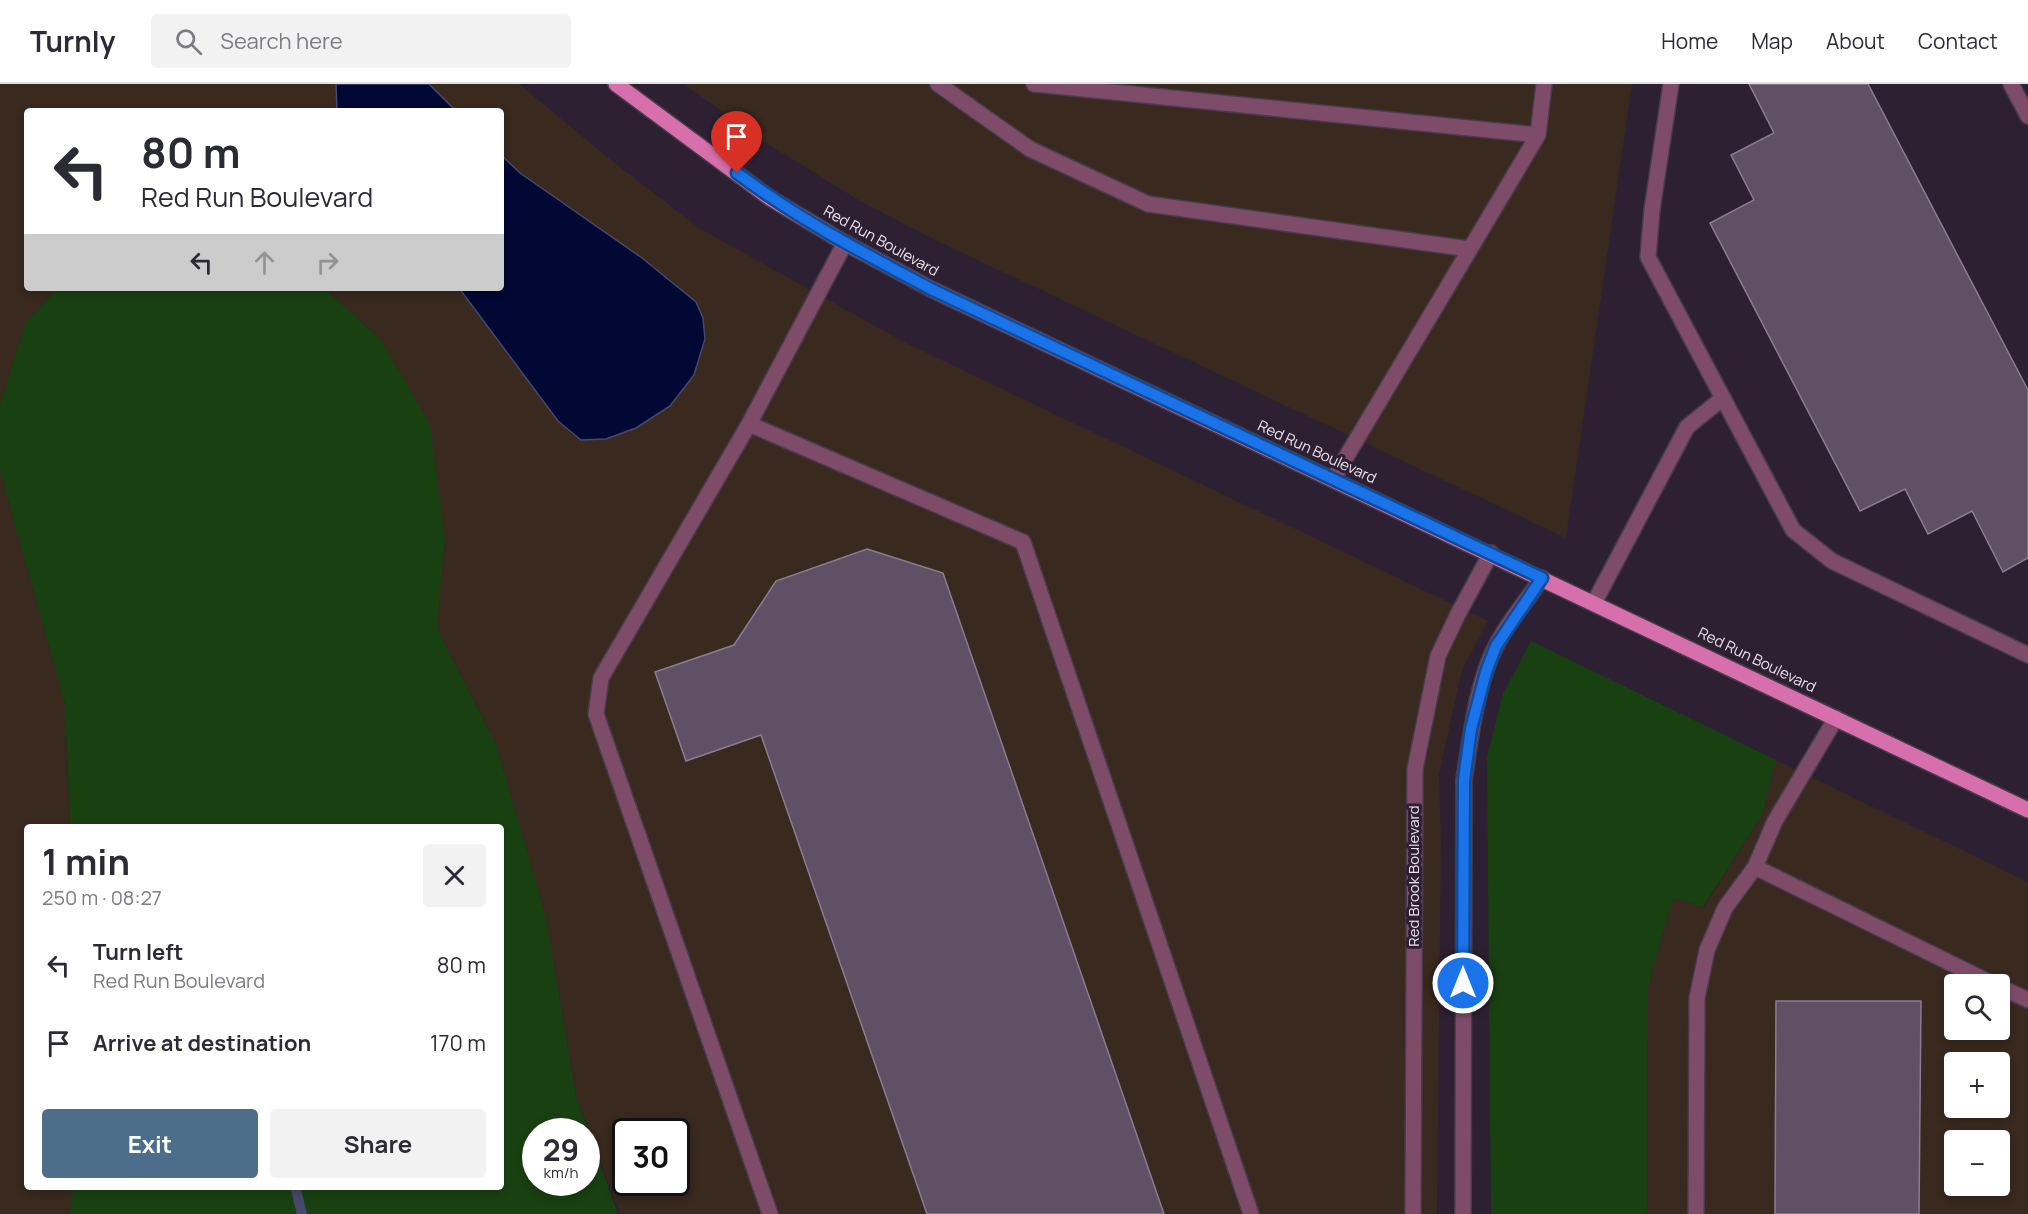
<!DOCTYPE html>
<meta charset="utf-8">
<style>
body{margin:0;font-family:Manrope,sans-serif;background:#f2f2f3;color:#2b2b33;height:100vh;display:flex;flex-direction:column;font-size:22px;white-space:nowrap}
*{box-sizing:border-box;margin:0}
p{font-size:20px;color:#7c7c81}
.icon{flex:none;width:33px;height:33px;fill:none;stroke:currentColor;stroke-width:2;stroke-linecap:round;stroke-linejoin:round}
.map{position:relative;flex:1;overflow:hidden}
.drawer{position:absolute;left:24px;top:740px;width:480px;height:366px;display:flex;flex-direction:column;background:#fff;border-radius:6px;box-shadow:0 3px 9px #0003}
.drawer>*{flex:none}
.top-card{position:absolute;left:24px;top:24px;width:480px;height:183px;border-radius:6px;box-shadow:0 3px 9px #0003;background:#fff;color:#2b2b33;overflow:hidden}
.fabs{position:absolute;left:1944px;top:890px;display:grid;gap:12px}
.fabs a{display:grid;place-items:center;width:66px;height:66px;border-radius:6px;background:#fff;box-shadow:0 3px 9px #0003;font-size:30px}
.speed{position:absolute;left:522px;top:1034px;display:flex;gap:12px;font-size:30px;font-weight:700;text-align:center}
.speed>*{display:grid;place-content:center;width:78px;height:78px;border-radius:50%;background:#fff;box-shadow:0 3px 9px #0003;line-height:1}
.speed small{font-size:15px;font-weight:400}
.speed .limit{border:3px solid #111;border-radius:9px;background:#fff;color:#111}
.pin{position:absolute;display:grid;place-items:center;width:51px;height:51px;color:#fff;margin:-62px -26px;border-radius:50% 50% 50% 0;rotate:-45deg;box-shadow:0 0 6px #0007}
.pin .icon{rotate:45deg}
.me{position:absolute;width:66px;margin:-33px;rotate:0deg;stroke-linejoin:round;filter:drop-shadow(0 0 4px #0008)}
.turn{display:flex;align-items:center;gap:21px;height:126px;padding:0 18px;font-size:27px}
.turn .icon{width:78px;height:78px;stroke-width:2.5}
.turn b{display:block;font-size:42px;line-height:51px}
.lanes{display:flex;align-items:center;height:57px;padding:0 18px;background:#0003;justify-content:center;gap:30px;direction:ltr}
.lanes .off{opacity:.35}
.round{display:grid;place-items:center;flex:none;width:63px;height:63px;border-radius:6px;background:#f2f2f3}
.overview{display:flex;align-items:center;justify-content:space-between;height:102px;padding:0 18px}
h1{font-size:36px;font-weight:700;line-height:45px}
.cta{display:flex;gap:12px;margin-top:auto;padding:12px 18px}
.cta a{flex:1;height:69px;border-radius:6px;background:#4c6e8b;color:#fff;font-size:24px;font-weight:700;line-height:69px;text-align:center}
.cta a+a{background:#f2f2f3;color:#2b2b33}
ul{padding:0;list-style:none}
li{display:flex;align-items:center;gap:18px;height:78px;padding:0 18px}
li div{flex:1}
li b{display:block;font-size:22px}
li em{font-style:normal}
header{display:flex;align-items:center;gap:36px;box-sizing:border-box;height:84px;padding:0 30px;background:#fff;border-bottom:2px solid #e1e1e2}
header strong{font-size:28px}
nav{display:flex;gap:33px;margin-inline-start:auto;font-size:21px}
.search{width:420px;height:54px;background:#f2f2f3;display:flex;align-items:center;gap:15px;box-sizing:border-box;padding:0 21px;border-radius:6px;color:#7c7c81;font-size:22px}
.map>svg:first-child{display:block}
.commercial{fill:#39291e;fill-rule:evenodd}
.green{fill:#194011;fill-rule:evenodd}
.water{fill:#000833;stroke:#46496b;stroke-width:1.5}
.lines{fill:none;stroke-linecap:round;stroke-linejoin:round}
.stream{stroke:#46496b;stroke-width:10}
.building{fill:#605065;stroke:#8c7c92;stroke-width:1.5}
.minor-casing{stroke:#473b4c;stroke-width:18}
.major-casing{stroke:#473b4c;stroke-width:18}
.minor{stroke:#7e4c69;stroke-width:15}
.major{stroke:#d66fac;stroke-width:15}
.route-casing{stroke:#114b97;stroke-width:15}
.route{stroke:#1a73e8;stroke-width:10}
.labels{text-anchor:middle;stroke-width:6;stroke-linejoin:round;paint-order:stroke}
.street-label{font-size:15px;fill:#eae1ed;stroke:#2d2032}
</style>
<header>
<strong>Turnly</strong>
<div class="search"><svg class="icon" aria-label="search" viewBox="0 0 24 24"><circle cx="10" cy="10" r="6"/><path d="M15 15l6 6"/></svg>Search here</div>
<nav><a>Home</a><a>Map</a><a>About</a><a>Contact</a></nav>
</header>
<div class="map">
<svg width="2028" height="1130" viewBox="0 0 2028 1130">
<rect width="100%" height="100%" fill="#2d2032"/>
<path class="commercial" d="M0,0H519L606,72L699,144L904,258L1488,537L1462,586L1439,690L1441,757L1437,1130H620L576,1012L545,828L496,660L437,544L445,455L380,255L324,204H501V27H27V204H58L26,238L0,320ZM626,1047H676V1098H626Z
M684,0H1632L1566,454L933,155L860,117L761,56Z
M0,387L65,620L70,742H27V1102L72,1103L70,1130H0Z
M1776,676L2028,798V1130H1647L1648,904L1659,862L1674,814L1704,823L1762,731ZM1954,900H2000V945H1954ZM1954,978H2000V1023H1954ZM1954,1056H2000V1101H1954Z"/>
<path class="green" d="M58,204H324L380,255L430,340L445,455L437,544L496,660L545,828L576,1012L618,1130H70L72,1103L501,1102V742H70L65,620L0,387V320L26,238ZM536,1047H586V1098H536Z
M1531,557L1776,676L1762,731L1703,823L1674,814L1659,862L1648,904L1647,1130H1491L1487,673L1503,610Z"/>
<path class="water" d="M336,0H429L456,27H337Z
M501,71L520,89L642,174L696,218L703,234L705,255L694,291L670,322L636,344L606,355L581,356L558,337L459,204H501Z"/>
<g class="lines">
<path class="stream" d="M295,1102L302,1130"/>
</g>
<path class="building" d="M1749,0H1868L2028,306V474L2003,488L1972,427L1928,450L1905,405L1860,427L1710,139L1754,116L1731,71L1774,49Z
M867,465L943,489L1164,1130H927L761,651L686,677L655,588L734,561L776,497Z
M1776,917H1921L1919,1130H1775Z"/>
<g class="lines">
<defs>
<path id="minor" d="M938,0L1030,65L1148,120L1469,165
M1034,0L1538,51
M1671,0L1652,126L1648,173L1793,446L1832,477L2028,571
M2011,0L2028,32
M749,340L1023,458L1251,1130
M1333,395L1538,51L1544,0
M1594,519L1687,343L1723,314
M1755,783L1775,737L1836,634
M2000,903L2028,916
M770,1130L596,630L601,594L749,340L845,159
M1413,1130L1415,685L1438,572L1457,532L1491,469
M1463,1130L1464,696C1470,656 1477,598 1496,562C1507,539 1528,515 1542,494
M1696,1130L1697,914L1707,866L1725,824L1755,783L1993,900"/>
<path id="major" d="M616,0L770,114L845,159L933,206L2028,726"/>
</defs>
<use href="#minor" class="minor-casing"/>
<use href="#major" class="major-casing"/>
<use href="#minor" class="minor"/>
<use href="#major" class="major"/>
</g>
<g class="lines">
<defs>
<path id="route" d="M737,89C798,135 865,170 933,206L1542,494L1496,562L1486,588L1471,645L1464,696L1463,899"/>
</defs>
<use href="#route" class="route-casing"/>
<use href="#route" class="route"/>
</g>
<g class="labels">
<g class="street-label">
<text transform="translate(881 157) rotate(29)" y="5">Red Run Boulevard</text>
<text transform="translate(1317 368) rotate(25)" y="5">Red Run Boulevard</text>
<text transform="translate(1757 576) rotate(26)" y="5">Red Run Boulevard</text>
<text transform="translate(1414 792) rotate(-90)" y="5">Red Brook Boulevard</text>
</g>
</g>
</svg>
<div class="fabs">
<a><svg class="icon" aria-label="search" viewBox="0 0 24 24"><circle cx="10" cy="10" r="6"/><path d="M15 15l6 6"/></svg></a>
<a>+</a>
<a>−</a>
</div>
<div class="speed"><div>29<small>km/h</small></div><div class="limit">30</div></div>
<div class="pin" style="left:737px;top:89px;background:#d93025"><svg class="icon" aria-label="arrive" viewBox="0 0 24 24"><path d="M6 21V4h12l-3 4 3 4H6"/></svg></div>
<svg class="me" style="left:1463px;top:899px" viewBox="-20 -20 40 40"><circle r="17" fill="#1a73e8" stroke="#fff" stroke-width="3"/><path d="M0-11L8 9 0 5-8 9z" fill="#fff"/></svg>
<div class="top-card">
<div class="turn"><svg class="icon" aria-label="left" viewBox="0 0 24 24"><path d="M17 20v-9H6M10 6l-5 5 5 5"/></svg><div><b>80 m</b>Red Run Boulevard</div></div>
<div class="lanes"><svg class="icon" aria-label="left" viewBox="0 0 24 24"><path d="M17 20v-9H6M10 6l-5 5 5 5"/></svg><svg class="icon off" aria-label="ahead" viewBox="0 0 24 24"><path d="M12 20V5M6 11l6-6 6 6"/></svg><svg class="icon off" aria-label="right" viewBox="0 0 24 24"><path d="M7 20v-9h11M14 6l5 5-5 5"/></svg></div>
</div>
<section class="drawer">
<div class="overview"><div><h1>1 min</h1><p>250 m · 08:27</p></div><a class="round"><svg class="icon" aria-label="close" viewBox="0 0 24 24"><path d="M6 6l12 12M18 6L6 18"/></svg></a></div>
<ul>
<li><svg class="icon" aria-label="left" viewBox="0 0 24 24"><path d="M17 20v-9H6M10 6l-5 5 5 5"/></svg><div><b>Turn left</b><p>Red Run Boulevard</p></div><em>80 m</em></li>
<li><svg class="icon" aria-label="arrive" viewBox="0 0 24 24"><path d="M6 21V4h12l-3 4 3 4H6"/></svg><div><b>Arrive at destination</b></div><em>170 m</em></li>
</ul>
<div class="cta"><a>Exit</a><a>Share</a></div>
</section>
</div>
